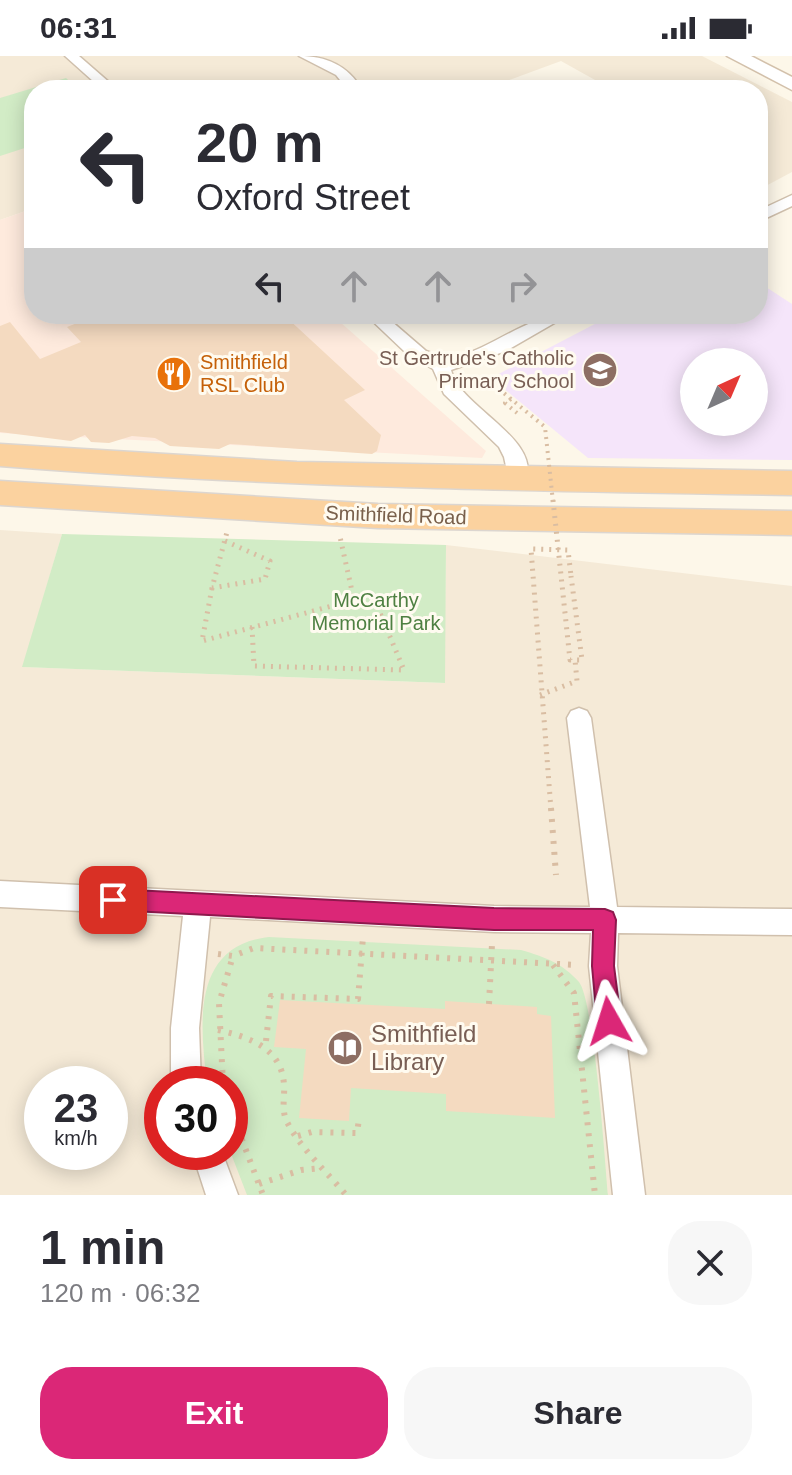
<!DOCTYPE html>
<meta charset="utf-8">
<style>
body{margin:0;font-family:Helvetica,sans-serif;background:#f7f7f7;color:#2b2b33;height:100vh;display:flex;flex-direction:column;font-size:30px;white-space:nowrap}
*{box-sizing:border-box;margin:0}
p{font-size:26px;color:#7c7c81}
.icon{flex:none;width:44px;height:44px;fill:none;stroke:currentColor;stroke-width:2;stroke-linecap:round;stroke-linejoin:round}
.map{position:relative;height:1139px;overflow:hidden}
.panel{display:flex;flex-direction:column;background:#fff;flex:1}
.panel>*{flex:none}
.hud{position:absolute;left:24px;top:24px;width:744px;height:244px;border-radius:32px;box-shadow:0 4px 20px #0003;background:#fff;color:#2b2b33;overflow:hidden}
.needle{width:52px;rotate:44deg}
.buttons{position:absolute;left:680px;top:292px;display:grid;gap:16px}
.buttons a{display:grid;place-items:center;width:88px;height:88px;border-radius:50%;background:#fff;box-shadow:0 4px 20px #0003;font-size:40px}
.speed{position:absolute;left:24px;top:1010px;display:flex;gap:16px;font-size:40px;font-weight:700;text-align:center}
.speed>*{display:grid;place-content:center;width:104px;height:104px;border-radius:50%;background:#fff;box-shadow:0 4px 20px #0003;line-height:1}
.speed small{font-size:20px;font-weight:400}
.speed .limit{border:12px solid #d22;background:#fff;color:#111}
.pin{position:absolute;display:grid;place-items:center;width:68px;height:68px;color:#fff;margin:-34px;border-radius:16px;box-shadow:0 4px 12px #0006}
.me{position:absolute;width:88px;margin:-44px;rotate:354deg;stroke-linejoin:round;filter:drop-shadow(0 0 6px #0008)}
.turn{display:flex;align-items:center;gap:28px;height:168px;padding:0 40px;font-size:36px}
.turn .icon{width:104px;height:104px;stroke-width:2.5}
.turn b{display:block;font-size:56px;line-height:68px}
.lanes{display:flex;align-items:center;height:76px;padding:0 40px;background:#0003;justify-content:center;gap:40px;direction:ltr}
.lanes .off{opacity:.35}
.round{display:grid;place-items:center;flex:none;width:84px;height:84px;border-radius:32px;background:#f7f7f7}
.summary{display:flex;align-items:center;justify-content:space-between;height:136px;padding:0 40px}
h1{font-size:48px;font-weight:600;line-height:60px}
.cta{display:flex;gap:16px;margin-top:auto;padding:16px 40px}
.cta a{flex:1;height:92px;border-radius:32px;background:#db2777;color:#fff;font-size:32px;font-weight:600;line-height:92px;text-align:center}
.cta a+a{background:#f7f7f7;color:#2b2b33}
.status{display:flex;justify-content:space-between;align-items:center;height:56px;padding:0 40px;background:#fff;direction:ltr}
.status svg{height:22px;fill:currentColor}
.map>svg:first-child{display:block}
.residential{fill:#f5ead7;fill-rule:evenodd}
.commercial{fill:#feeadd}
.education{fill:#f5e5fa;fill-rule:evenodd}
.green{fill:#d2ecc6}
.building{fill:#f4dac0}
.lines{fill:none;stroke-linecap:round;stroke-linejoin:round}
.minor-casing{stroke:#d0c0ad;stroke-width:3}
.secondary-casing{stroke:#d3c1ab;stroke-width:3}
.trunk-casing{stroke:#dcd6d0;stroke-width:3}
.path-far2{stroke:#d9bda2;stroke-width:4;stroke-dasharray:2 5;stroke-linecap:butt}
.path-far1{stroke:#d9bda2;stroke-width:5;stroke-dasharray:2 6;stroke-linecap:butt}
.path{stroke:#d9bda2;stroke-width:6;stroke-dasharray:3 8;stroke-linecap:butt}
.minor{fill:#fff;fill-rule:evenodd}
.secondary{fill:#fff;fill-rule:evenodd}
.trunk{fill:#fbd29f;fill-rule:evenodd}
.path-bridge-far1{stroke:#d9bda2;stroke-width:4;stroke-dasharray:2 5;stroke-linecap:butt}
.path-bridge{stroke:#d9bda2;stroke-width:5;stroke-dasharray:2 6;stroke-linecap:butt}
.route{fill:#db2777;stroke:#8e194d;stroke-width:2}
.labels{text-anchor:middle;stroke-width:6;stroke-linejoin:round;paint-order:stroke}
.education-label{font-size:20px;fill:#785e54;stroke:#fffbf0;text-anchor:end}
.food-label{font-size:20px;fill:#c56008;stroke:#fffbf0;text-anchor:start}
.street-label{font-size:20px;fill:#79604b;stroke:#fffbf0}
.park-label{font-size:20px;fill:#4e8042;stroke:#fffbf0}
.near-education-label{font-size:24px;fill:#785e54;stroke:#fffbf0;text-anchor:start}
</style>
<div class="status"><b>06:31</b><svg viewBox="0 0 49 12"><path d="M0 12V9h3v3zM5 12V6h3v6zM10 12V3h3v9zM15 12V0h3v12zM26 1h20v11H26zM47 4h2v5h-2z"/></svg></div>
<div class="map">
<svg width="792" height="1139" viewBox="0 0 792 1139">
<rect width="100%" height="100%" fill="#fdf7e9"/>
<path class="residential" d="M0,0H702L792,46V116L758,134V34H613L561,5L482,34H34V152L0,164Z
M0,474L62,478L23,611L444,627L446,489L792,530V1139H0ZM42,1028H110V1096H42ZM162,1028H230V1096H162Z"/>
<path class="commercial" d="M34,152V258H331L486,395L482,402L0,377V164Z"/>
<path class="education" d="M758,226L792,248V404L588,402L491,322L614,258H758ZM694,306H754V366H694Z"/>
<path class="green" d="M66,22L79,34H34V89L0,100V42Z
M62,478L446,489L445,627L22,611Z
M269,881L521,894C545,901 562,907 579,926C594,945 605,1104 608,1139H247L230,1095V1028H207C200,968 191,890 269,881Z"/>
<path class="building" d="M100,258H120L127,265L145,258H256L267,268L285,260L365,334L344,344L381,379L377,395L372,398L230,388L219,393L170,390L155,382L132,380L109,387L91,386L85,379L71,385L0,376V270L10,266L40,303L81,286L67,271Z
M280,944L445,953V945L537,951V958L551,960L555,1062L446,1055V1038L351,1032L349,1065L299,1062L306,993L274,991Z"/>
<g class="lines">
<defs>
<path id="minor" d="M65,0H79L118,34H103Z
M299,0C326,0 348,9 362,34H348L336,19Z
M792,139V150L758,166V155Z
M365,258H383L426,295L449,303C492,294 527,258 570,258L506,295L451,314C459,352 547,384 524,429H510L504,401L499,391L444,338L433,313L405,296Z
M579,652L587,655L591,662L617,851L792,853V879L618,877L617,910L645,1139H613L589,910L591,877L494,876L210,861L199,972L201,1028H171V972L183,860L0,851V825L494,850L590,851L567,662L571,655Z
M192,1096H222L238,1139H206Z"/>
<path id="secondary" d="M727,0H751L792,21V34Z"/>
<path id="trunk" d="M0,388L297,406L792,415V439C528,435 264,431 0,410Z
M0,425L378,448L792,455V479L378,472L0,449Z"/>
</defs>
<use href="#minor" class="minor-casing"/>
<use href="#secondary" class="secondary-casing"/>
<use href="#trunk" class="trunk-casing"/>
<path class="path-far2" d="M511,343L505,347L517,357"/>
<path class="path-far1" d="M225,485L270,505L265,523L212,532L227,476
M212,532L202,585L354,544L340,481
M252,571L254,610L404,614L372,538L354,544
M540,639L577,625L575,604
M551,754L531,493L568,494L571,520"/>
<path class="path" d="M551,752L556,819
M218,898L233,900L254,892L578,909
M553,909L574,937L595,1139
M489,948L492,888
M218,974C249,981 282,992 284,1029C285,1041 281,1054 287,1066C301,1093 326,1115 346,1139
M266,985L271,940L358,943L363,881
M223,1028L219,947L233,900
M230,1052L263,1139
M298,1080L312,1076L357,1077L359,1063
M259,1128L301,1114L322,1112"/>
<use href="#minor" class="minor"/>
<use href="#secondary" class="secondary"/>
<use href="#trunk" class="trunk"/>
<path class="path-bridge-far1" d="M488,324L545,371L553,446"/>
<path class="path-bridge" d="M553,444L570,604H582L571,520"/>
</g>
<path class="route" d="M113,833L494,852L605,853L613,856L616,864L614,910L621,965L617,973L609,977L600,973L597,965L592,910L593,874H494L113,854L106,851L102,844L106,836Z"/>
<defs>
<symbol id="school-disc" viewBox="-11 -11 22 22"><circle r="9.5" fill="#8d6e63" stroke="#fffbf0"/><path d="M0-5L7-2L0 1L-7-2ZM-4 1L0 2.5L4 1V4Q0 6-4 4Z" fill="#fff"/></symbol>
<symbol id="restaurant-disc" viewBox="-11 -11 22 22"><circle r="9.5" fill="#e8710a" stroke="#fffbf0"/><path d="M-5-6h1v4h1v-4h1v4h1v-4h1v5L-1.5 .5V6h-2V.5L-5-1ZM5-6V6H3V1.5H1.5Q1.5-4 5-6Z" fill="#fff"/></symbol>
<symbol id="library-disc" viewBox="-11 -11 22 22"><circle r="9.5" fill="#8d6e63" stroke="#fffbf0"/><path d="M-6-4Q-3-5.5-.7-3.5V5Q-3 3-6 4ZM6-4Q3-5.5 .7-3.5V5Q3 3 6 4Z" fill="#fff"/></symbol>
</defs>
<g fill-rule="evenodd">
<use href="#school-disc" x="580" y="294" width="40" height="40"/>
<use href="#restaurant-disc" x="154" y="298" width="40" height="40"/>
<use href="#library-disc" x="325" y="972" width="40" height="40"/>
</g>
<g class="labels">
<g class="education-label">
<text x="574" y="309">St Gertrude's Catholic<tspan x="574" dy="23">Primary School</tspan></text>
</g>
<g class="food-label">
<text x="200" y="313">Smithfield<tspan x="200" dy="23">RSL Club</tspan></text>
</g>
<g class="street-label">
<text transform="translate(396 459) rotate(2)" y="7">Smithfield Road</text>
</g>
<g class="park-label">
<text x="376" y="551">McCarthy<tspan x="376" dy="23">Memorial Park</tspan></text>
</g>
<g class="near-education-label">
<text x="371" y="986">Smithfield<tspan x="371" dy="28">Library</tspan></text>
</g>
</g>
</svg>
<div class="buttons">
<a><svg class="needle" viewBox="-14 -14 28 28"><path d="M0-13l5 13h-10z" fill="#e53935"/><path d="M0 13l5-13h-10z" fill="#7c7c81"/></svg></a>
</div>
<div class="speed"><div>23<small>km/h</small></div><div class="limit">30</div></div>
<div class="pin" style="left:113px;top:844px;background:#d93025"><svg class="icon" aria-label="arrive" viewBox="0 0 24 24"><path d="M6 21V4h12l-3 4 3 4H6"/></svg></div>
<svg class="me" style="left:609px;top:965px" viewBox="-20 -20 40 40"><path d="M0-17L14 15 0 8-14 15z" fill="#db2777" stroke="#fff" stroke-width="4"/></svg>
<div class="hud">
<div class="turn"><svg class="icon" aria-label="left" viewBox="0 0 24 24"><path d="M17 20v-9H6M10 6l-5 5 5 5"/></svg><div><b>20 m</b>Oxford Street</div></div>
<div class="lanes"><svg class="icon" aria-label="left" viewBox="0 0 24 24"><path d="M17 20v-9H6M10 6l-5 5 5 5"/></svg><svg class="icon off" aria-label="ahead" viewBox="0 0 24 24"><path d="M12 20V5M6 11l6-6 6 6"/></svg><svg class="icon off" aria-label="ahead" viewBox="0 0 24 24"><path d="M12 20V5M6 11l6-6 6 6"/></svg><svg class="icon off" aria-label="right" viewBox="0 0 24 24"><path d="M7 20v-9h11M14 6l5 5-5 5"/></svg></div>
</div>
</div>
<section class="panel">
<div class="summary"><div><h1>1 min</h1><p>120 m · 06:32</p></div><a class="round"><svg class="icon" aria-label="close" viewBox="0 0 24 24"><path d="M6 6l12 12M18 6L6 18"/></svg></a></div>
<div class="cta"><a>Exit</a><a>Share</a></div>
</section>
